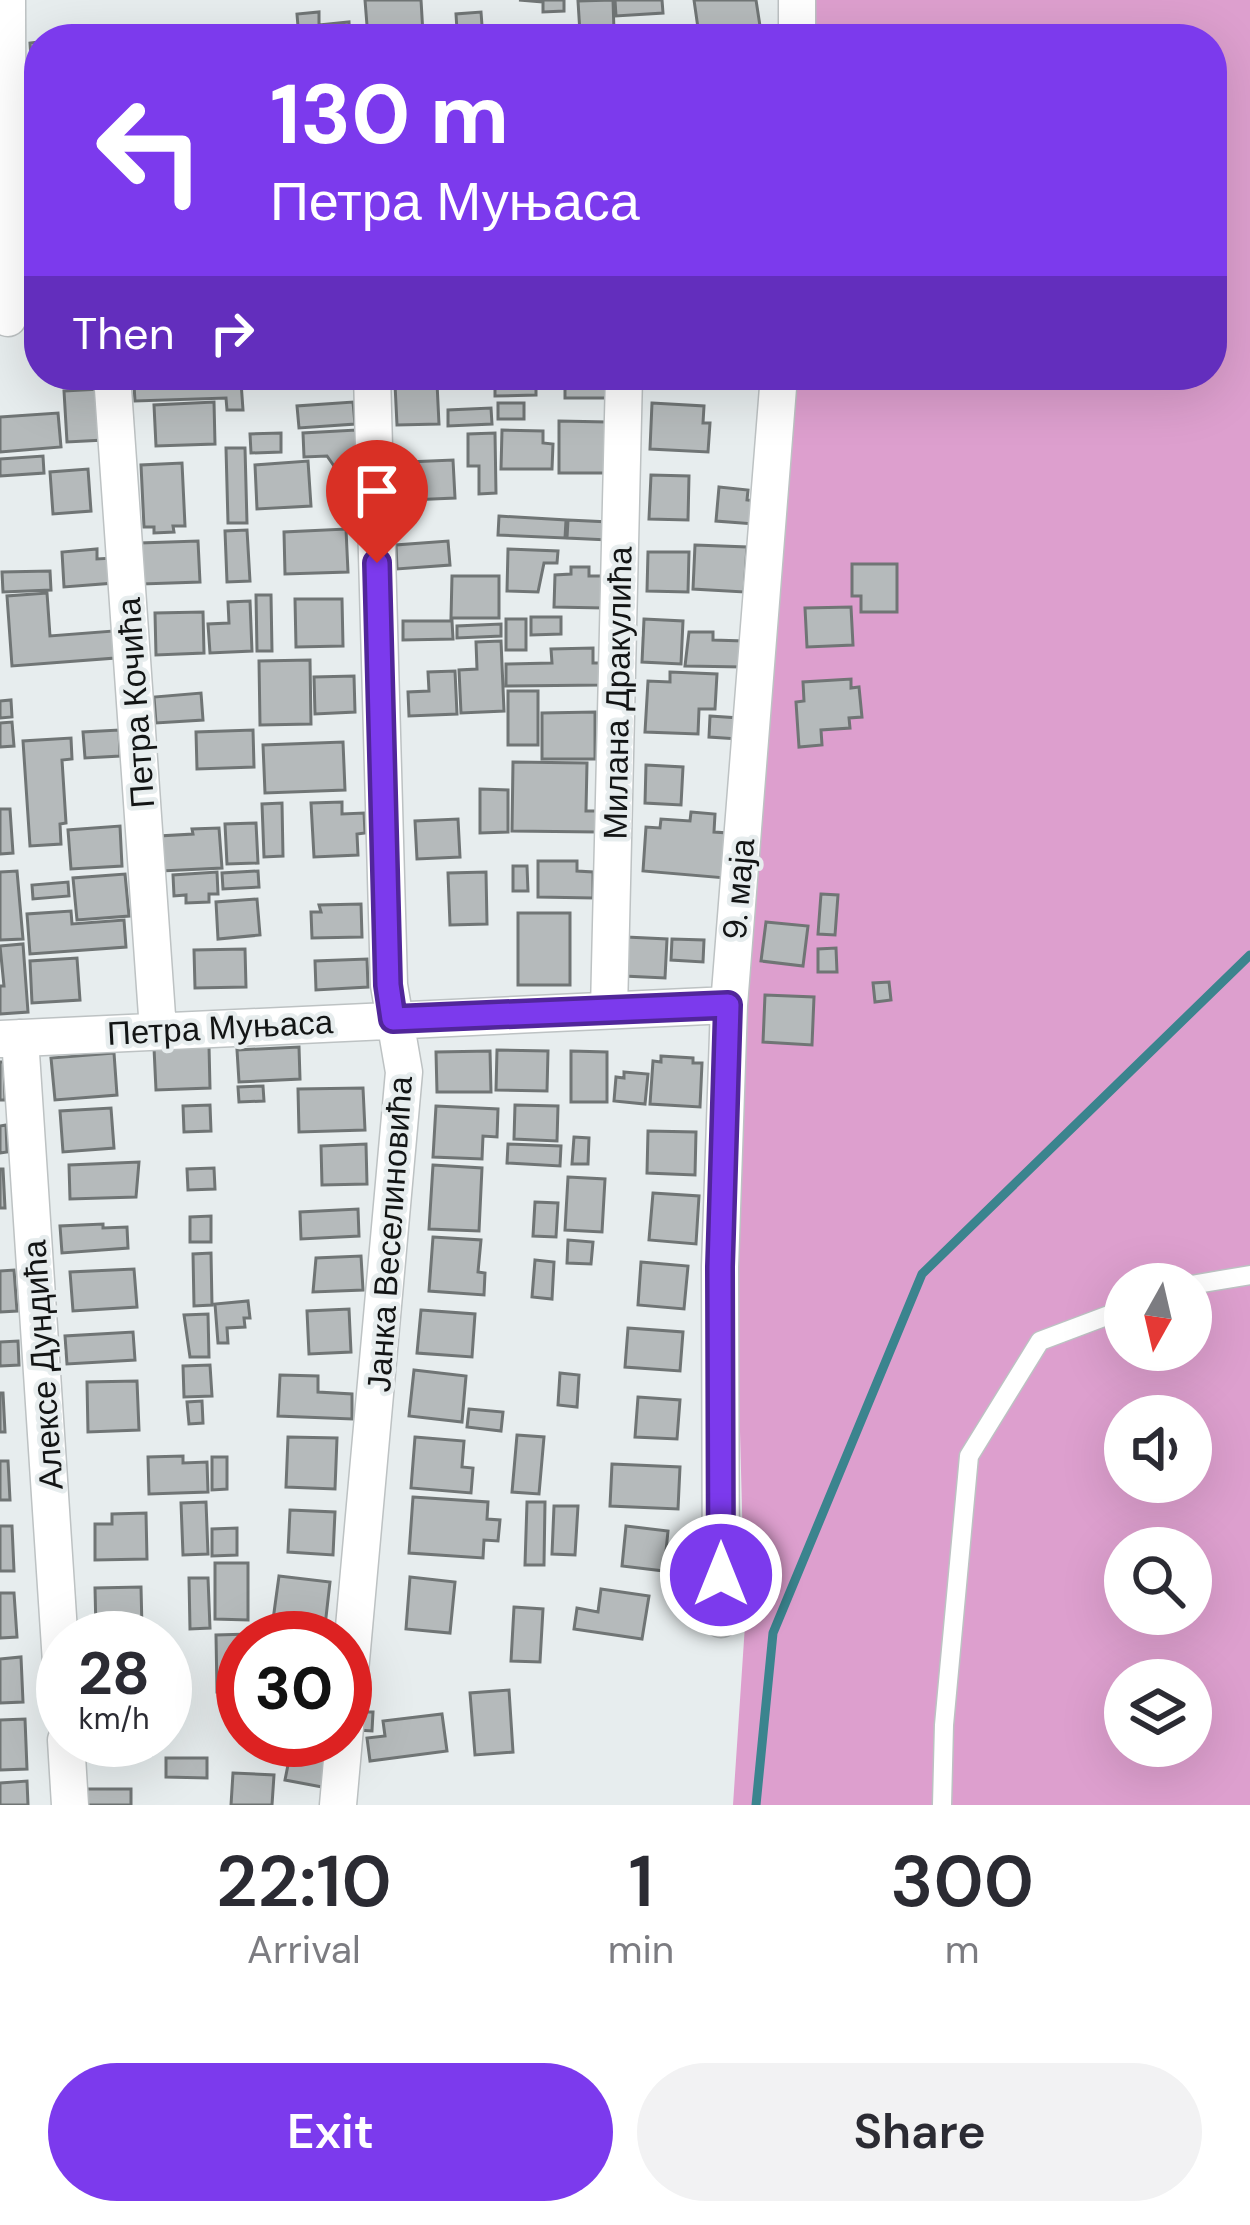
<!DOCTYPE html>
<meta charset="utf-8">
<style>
body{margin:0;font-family:"DM Sans",sans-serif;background:#f2f2f3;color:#2b2b33;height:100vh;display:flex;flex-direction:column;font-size:45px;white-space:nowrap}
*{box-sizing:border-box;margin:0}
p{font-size:39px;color:#7c7c81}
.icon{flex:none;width:66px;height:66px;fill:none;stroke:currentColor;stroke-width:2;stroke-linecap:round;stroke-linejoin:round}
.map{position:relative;height:1805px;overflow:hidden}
.side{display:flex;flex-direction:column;background:#fff;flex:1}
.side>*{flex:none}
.top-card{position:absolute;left:24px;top:24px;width:1203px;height:366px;border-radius:48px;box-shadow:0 12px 48px #0002;background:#7c3aed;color:#fff;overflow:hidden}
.needle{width:78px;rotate:188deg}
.fabs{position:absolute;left:1104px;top:1263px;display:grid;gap:24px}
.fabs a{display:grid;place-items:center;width:108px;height:108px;border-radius:50%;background:#fff;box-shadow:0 12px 48px #0002;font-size:60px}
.speed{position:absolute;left:36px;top:1611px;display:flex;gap:24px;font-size:60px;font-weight:700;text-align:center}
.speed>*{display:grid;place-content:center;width:156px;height:156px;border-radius:50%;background:#fff;box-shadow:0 12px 48px #0002;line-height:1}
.speed small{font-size:30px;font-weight:400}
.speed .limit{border:18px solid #d22;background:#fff;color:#111}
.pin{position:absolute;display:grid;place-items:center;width:102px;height:102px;color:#fff;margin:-123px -51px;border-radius:50% 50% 50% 0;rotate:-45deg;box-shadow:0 0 12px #0007}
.pin .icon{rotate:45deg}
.me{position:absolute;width:132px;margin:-66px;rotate:0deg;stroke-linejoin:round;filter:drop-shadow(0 0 9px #0008)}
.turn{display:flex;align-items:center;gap:42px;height:252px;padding:0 48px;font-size:54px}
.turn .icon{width:156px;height:156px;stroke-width:2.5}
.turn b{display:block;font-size:84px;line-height:102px}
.then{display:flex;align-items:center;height:114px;padding:0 48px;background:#0003;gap:24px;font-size:45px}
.eta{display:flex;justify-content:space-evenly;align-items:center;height:204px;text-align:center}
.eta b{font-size:72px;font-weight:600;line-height:84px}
.cta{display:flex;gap:24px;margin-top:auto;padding:24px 48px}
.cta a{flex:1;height:138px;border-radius:72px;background:#7c3aed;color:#fff;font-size:48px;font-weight:600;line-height:138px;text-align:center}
.cta a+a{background:#f2f2f3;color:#2b2b33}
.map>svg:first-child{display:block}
.forest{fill:#dd9fce;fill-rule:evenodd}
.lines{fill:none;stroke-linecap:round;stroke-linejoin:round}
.stream{stroke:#3b848e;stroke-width:9}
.building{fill:#b5babb;stroke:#707575;stroke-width:3}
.lane-casing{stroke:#bdc2c3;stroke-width:21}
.street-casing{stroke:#bdc2c3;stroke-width:39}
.lane{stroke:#fff;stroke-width:18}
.street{stroke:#fff;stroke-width:36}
.route-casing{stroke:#51269a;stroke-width:30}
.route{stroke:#7c3aed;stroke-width:21}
.labels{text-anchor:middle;stroke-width:9;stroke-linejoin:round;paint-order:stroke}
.street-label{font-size:33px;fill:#131515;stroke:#e7edee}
</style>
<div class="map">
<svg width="1250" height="1805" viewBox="0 0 1250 1805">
<rect width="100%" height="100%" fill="#e7edee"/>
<path class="forest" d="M797,0H1250V1805H733L745,1625L729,1005L779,375H1212V39H797ZM1125,1284H1191V1350H1125ZM1125,1416H1191V1482H1125ZM1125,1548H1191V1614H1125ZM1125,1680H1191V1746H1125Z"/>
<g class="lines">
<path class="stream" d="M756,1805L773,1633L922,1274L1250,955"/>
</g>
<path class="building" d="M365,0H421L423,34L368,38Z
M519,0H564V11L543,12V2Z
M613,0L614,31L580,33L578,1Z
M615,0H662L663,13L616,16Z
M694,0H756L760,26L699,35Z
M319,12V25L349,22L350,39H299L297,14Z
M481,12L483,39H430L429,32L457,30L456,14Z
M284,31L285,39H214Z
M39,42V73H32L30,43Z
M37,153H39V221H37Z
M39,252V280L36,281L31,253Z
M507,375H536V395L495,396V376Z
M565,375H607V398H565Z
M648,375H722V379L648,378Z
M241,382L243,410H227L226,398L135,401L134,385Z
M437,383L439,424L397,425L395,384Z
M101,389L104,440L67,442L64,391Z
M214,402L215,444L156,446L154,405Z
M353,402L355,424L299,428L297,406Z
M498,403H524V419H498Z
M652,403L704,406L703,423H710L708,452L650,449Z
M491,408L492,424L448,426V410Z
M58,413L61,447L0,452V417Z
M559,421L607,422V473H559Z
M356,430L358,465L334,466L327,456L304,457L303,433Z
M502,430L543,431V443L553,444L552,469H501Z
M281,433V452L251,453L250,434Z
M495,433L496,493L479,494V466H468V434Z
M226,448H245L247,523H228Z
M43,456L44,473L0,476V459Z
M453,460L455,498L410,500L408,462Z
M308,461L311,506L257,509L255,465Z
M182,463L185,526H173L174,532L154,533V527H144L141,465Z
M88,469L91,511L53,514L50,472Z
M651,475L689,476L688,520L649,519Z
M719,487L748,490L747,500L756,501L754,524L716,521Z
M499,516L566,520L565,538L498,535Z
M568,520L609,522L608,540L567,538Z
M346,529L348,572L285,574L284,532Z
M247,530L250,581L227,582L225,531Z
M198,541L200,582L142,584L140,543Z
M448,541L450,565L397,569L396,545Z
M695,545L747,547L744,592L693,589Z
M97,549V559L113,558L114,583L64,587L62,552Z
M508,549L558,551L557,563H544L538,592L507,591Z
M648,552H689L688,592L647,591Z
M852,564H897V612H861V596H852Z
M571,567H589V576H604L603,608L554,607L555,575L571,574Z
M50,571L51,590L3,592L2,572Z
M452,576H499V618H451Z
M47,593L50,636L113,631L115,658L12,666L7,596Z
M256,595H271L272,651H257Z
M295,599H342L343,646L296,647Z
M250,601L252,651L210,653L208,624L229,623L228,602Z
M851,607L853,645L807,647L805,608Z
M203,612L204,653L156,655L155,613Z
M531,617H561V634L531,635Z
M506,619H526V650H506Z
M644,619L683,621L681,664L642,662Z
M403,621H452L453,639L403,640Z
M501,624V636L457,638V626Z
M689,632H713V640L744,641L743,667L685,666Z
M501,641L504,711L461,713L459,670L477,669L476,642Z
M593,648V663H602V685L506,686V664L552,663L551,649Z
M310,660L311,724L260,725L259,661Z
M455,671L457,714L409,716L408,692L429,691L428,672Z
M670,672L717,674L715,709H699L698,734L645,732L648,681L670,682Z
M354,676L355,712L315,714L314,677Z
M851,679V688L859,687L862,717L849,718L850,728L821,730L822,745L799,747L796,702L804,701L803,682Z
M508,691H538V745H508Z
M201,693L203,720L156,723L154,697Z
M11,700L12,717L0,718V701Z
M595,712V759H542V713Z
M710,716L739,718L738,739L709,737Z
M12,722L14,746L0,747V723Z
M119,730L120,756L85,758L83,732Z
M253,730L254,767L197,769L196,732Z
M71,738L72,759L62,760L66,823L60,824L61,844L30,846L23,741Z
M343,742L345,790L265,793L263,745Z
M513,762L587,763L586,811H598L597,832L512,831Z
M646,765L683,767L681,805L645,803Z
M480,789L508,790V832L480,833Z
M342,802V814L364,813L365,833L357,834L358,855L314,857L311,803Z
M282,803L283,856L264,857L262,804Z
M0,809H10L13,853L0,854Z
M691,812L715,814L714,832L728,833L725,878L643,871L646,827L660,828L661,819L690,821Z
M458,819L460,857L417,859L415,821Z
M256,823L258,863L227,864L225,824Z
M120,826L122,866L71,869L68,830Z
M219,828L222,868L161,871L159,836L193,834L192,829Z
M538,861H577V871L593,872V898L538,897Z
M513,866H527L528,891H513Z
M17,871L23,939L0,940V872Z
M258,871L259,887L223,889L222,873Z
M217,872L218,894H209V902L186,903V895L174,896L173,875Z
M486,872L487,924L450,925L448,873Z
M125,874L129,916L77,920L73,878Z
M68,882L69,896L33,899L32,885Z
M821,894L838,895L835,935L818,934Z
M257,899L260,935L218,939L216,902Z
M361,904L362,937L312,938L311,912H321L319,905Z
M71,911L72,924L124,920L126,947L30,954L27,914Z
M518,913H570V985H518Z
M766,922L808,926L803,966L761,961Z
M626,937L667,939L665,978L624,976Z
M672,939L704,940L703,962L671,960Z
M23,944L28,1012L0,1014V986H4L0,946Z
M836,948L837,972H818V949Z
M245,949L246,987L195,988L194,950Z
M77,958L80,1000L32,1003L30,961Z
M367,959L368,987L316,990L315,961Z
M889,982L891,1000L875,1002L873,983Z
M765,995L814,997L812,1045L763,1042Z
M209,1046L210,1088L156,1090L154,1048Z
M299,1047L300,1079L239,1082L237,1050Z
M497,1050L548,1051L547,1091L496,1090Z
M490,1051L491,1092H437L436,1052Z
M571,1051L607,1052V1102H571Z
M114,1053L117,1095L55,1100L51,1058Z
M661,1056L693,1058V1063H702L700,1107L650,1104L653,1061L661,1062Z
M0,1062H4L5,1100H0Z
M624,1072L648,1074L645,1104L614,1101L616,1077L624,1078Z
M263,1086L264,1101L239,1102L238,1087Z
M363,1088L365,1130L299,1132L298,1089Z
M210,1105L211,1131L184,1132L183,1106Z
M515,1105L558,1106L557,1141L514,1139Z
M436,1106L498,1109L497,1137L483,1136L482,1159L433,1157Z
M111,1108L114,1148L63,1152L60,1111Z
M6,1125L7,1152L0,1153V1126Z
M648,1131L696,1132L695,1175L647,1173Z
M574,1137L589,1138L588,1164H572Z
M366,1144L367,1184L322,1185L321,1146Z
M508,1144L561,1146L560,1166L507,1163Z
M139,1162L136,1197L70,1199L69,1165Z
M433,1165L482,1168L479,1231L429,1229Z
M214,1168L215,1189L188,1190L187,1169Z
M0,1169H3L5,1208H0Z
M568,1177L605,1179L602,1232L565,1230Z
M653,1193L699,1196L696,1244L649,1240Z
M535,1202L558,1203L556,1237L533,1236Z
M358,1209L359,1236L301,1239L300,1212Z
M211,1216V1242H190V1217Z
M103,1224V1228L127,1227L128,1248L62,1253L60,1226Z
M433,1237L481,1240L478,1272L485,1273L484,1295L429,1291Z
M568,1240L593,1242L591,1264L567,1263Z
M211,1253L212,1305L194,1306L193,1254Z
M361,1256L363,1290L313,1292L316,1258Z
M535,1260L554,1262L552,1299L532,1297Z
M641,1262L688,1266L684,1309L638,1305Z
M134,1269L137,1307L73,1311L70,1272Z
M14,1270L17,1311L0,1312V1271Z
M248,1301L250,1318H244L245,1327L227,1328L228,1343H218L215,1304Z
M349,1309L351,1352L309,1354L307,1311Z
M421,1310L475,1314L472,1357L417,1353Z
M208,1314L209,1357H190L184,1315Z
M628,1328L683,1332L680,1371L625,1367Z
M133,1332L135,1360L67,1364L65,1336Z
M18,1341L19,1365L0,1366V1342Z
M210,1365L212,1396L184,1397L183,1366Z
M414,1370L466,1376L462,1422L409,1416Z
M560,1373L579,1375L577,1407L558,1405Z
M280,1375L318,1376V1392L352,1394V1419L278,1416Z
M137,1381L139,1430L88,1432L87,1382Z
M0,1393H3L5,1432H0Z
M638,1397L680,1400L677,1439L635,1437Z
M202,1401L203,1423L189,1424L187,1402Z
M469,1409L503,1412L501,1431L467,1427Z
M517,1435L544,1437L539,1494L512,1492Z
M288,1437L337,1438L335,1489L286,1487Z
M415,1437L464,1441L462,1467L473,1468L471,1493L411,1488Z
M183,1456V1463L207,1462L208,1492L149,1494L148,1457Z
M212,1457H227V1489L212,1490Z
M0,1461H8L10,1500H0Z
M612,1464L680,1467L678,1509L610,1506Z
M413,1497L488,1502L487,1519L500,1520L498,1541L484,1540L483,1558L409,1553Z
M206,1502L208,1554L183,1555L181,1503Z
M527,1502H545L544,1565H525Z
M554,1506H578L575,1555L552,1554Z
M290,1510L335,1512L333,1555L288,1552Z
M146,1513L147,1559L95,1560V1524H112V1514Z
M0,1526H12L14,1571H0Z
M626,1526L668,1531L664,1571L622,1566Z
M237,1528V1555L212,1556V1529Z
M215,1563H248V1620L215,1619Z
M279,1576L330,1582L325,1626L273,1620Z
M410,1577L455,1582L450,1633L406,1629Z
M189,1578H208L210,1628L190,1629Z
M141,1587L142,1628L96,1630L95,1588Z
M601,1589L649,1596L642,1639L574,1629L577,1608L598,1612Z
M0,1593H14L17,1637L0,1638Z
M514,1607L543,1609L540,1662L511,1661Z
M250,1634V1638H243V1692H217L216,1635Z
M21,1657L23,1702L0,1703V1659Z
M509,1690L513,1752L475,1755L470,1693Z
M359,1712H373L372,1731L358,1730Z
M442,1714L447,1751L370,1761L367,1738L385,1736L383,1721Z
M25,1719L27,1769L0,1770V1720Z
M105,1740H150L151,1755L106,1757Z
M291,1750L328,1757L322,1787L285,1780Z
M166,1758H207V1778L166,1777Z
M233,1773L274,1775L272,1805H231Z
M27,1781L28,1805H0V1783Z
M86,1789H131V1805H86Z"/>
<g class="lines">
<defs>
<path id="lane" d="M1191,1285L1250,1275
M942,1805L944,1725L969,1456L1040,1341L1125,1309"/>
<path id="street" d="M7,0L8,318
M797,0V39
M112,375L158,1030
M609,1010L624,375
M20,1038L63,1693
M0,1039L729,1005
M721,1619L720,1267L729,1005L779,375
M66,1740L70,1805
M338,1805L404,1072L389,985L372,375"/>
</defs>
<use href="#lane" class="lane-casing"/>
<use href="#street" class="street-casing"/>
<use href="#lane" class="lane"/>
<use href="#street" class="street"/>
</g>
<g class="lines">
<defs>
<path id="route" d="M377,563L388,985L393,1019L728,1005L720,1267L721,1575"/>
</defs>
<use href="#route" class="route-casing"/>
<use href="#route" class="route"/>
</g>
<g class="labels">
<g class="street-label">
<text transform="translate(617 693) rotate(-89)" y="12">Милана Дракулића</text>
<text transform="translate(135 703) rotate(-94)" y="12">Петра Кочића</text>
<text transform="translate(738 889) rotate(-85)" y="12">9. маја</text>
<text transform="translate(220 1027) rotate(-3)" y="12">Петра Муњаса</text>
<text transform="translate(389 1234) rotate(-86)" y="12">Јанка Веселиновића</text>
<text transform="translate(42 1365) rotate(-94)" y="12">Алексе Дундића</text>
</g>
</g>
</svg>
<div class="fabs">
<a><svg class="needle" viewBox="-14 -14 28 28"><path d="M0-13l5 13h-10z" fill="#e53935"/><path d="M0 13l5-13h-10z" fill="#7c7c81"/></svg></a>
<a><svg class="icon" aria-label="sound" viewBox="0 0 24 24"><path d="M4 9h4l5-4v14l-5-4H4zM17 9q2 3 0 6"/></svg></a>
<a><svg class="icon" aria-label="search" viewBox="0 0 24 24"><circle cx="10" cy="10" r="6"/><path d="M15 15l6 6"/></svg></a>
<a><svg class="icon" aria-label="layers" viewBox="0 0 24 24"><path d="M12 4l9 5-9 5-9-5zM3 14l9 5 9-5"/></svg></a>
</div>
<div class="speed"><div>28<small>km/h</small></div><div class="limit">30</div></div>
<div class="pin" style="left:377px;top:563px;background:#d93025"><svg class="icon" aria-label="arrive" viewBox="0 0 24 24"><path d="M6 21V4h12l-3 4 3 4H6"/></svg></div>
<svg class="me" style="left:721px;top:1575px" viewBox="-20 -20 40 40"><circle r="17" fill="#7c3aed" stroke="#fff" stroke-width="3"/><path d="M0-11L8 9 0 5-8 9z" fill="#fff"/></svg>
<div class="top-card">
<div class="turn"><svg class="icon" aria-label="left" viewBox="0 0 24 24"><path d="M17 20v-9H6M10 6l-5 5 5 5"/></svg><div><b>130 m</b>Петра Муњаса</div></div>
<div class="then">Then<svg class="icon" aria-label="right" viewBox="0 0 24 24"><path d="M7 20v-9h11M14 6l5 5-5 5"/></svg></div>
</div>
</div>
<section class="side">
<div class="eta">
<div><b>22:10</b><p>Arrival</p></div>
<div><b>1</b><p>min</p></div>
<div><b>300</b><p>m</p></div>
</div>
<div class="cta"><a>Exit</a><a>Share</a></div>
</section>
